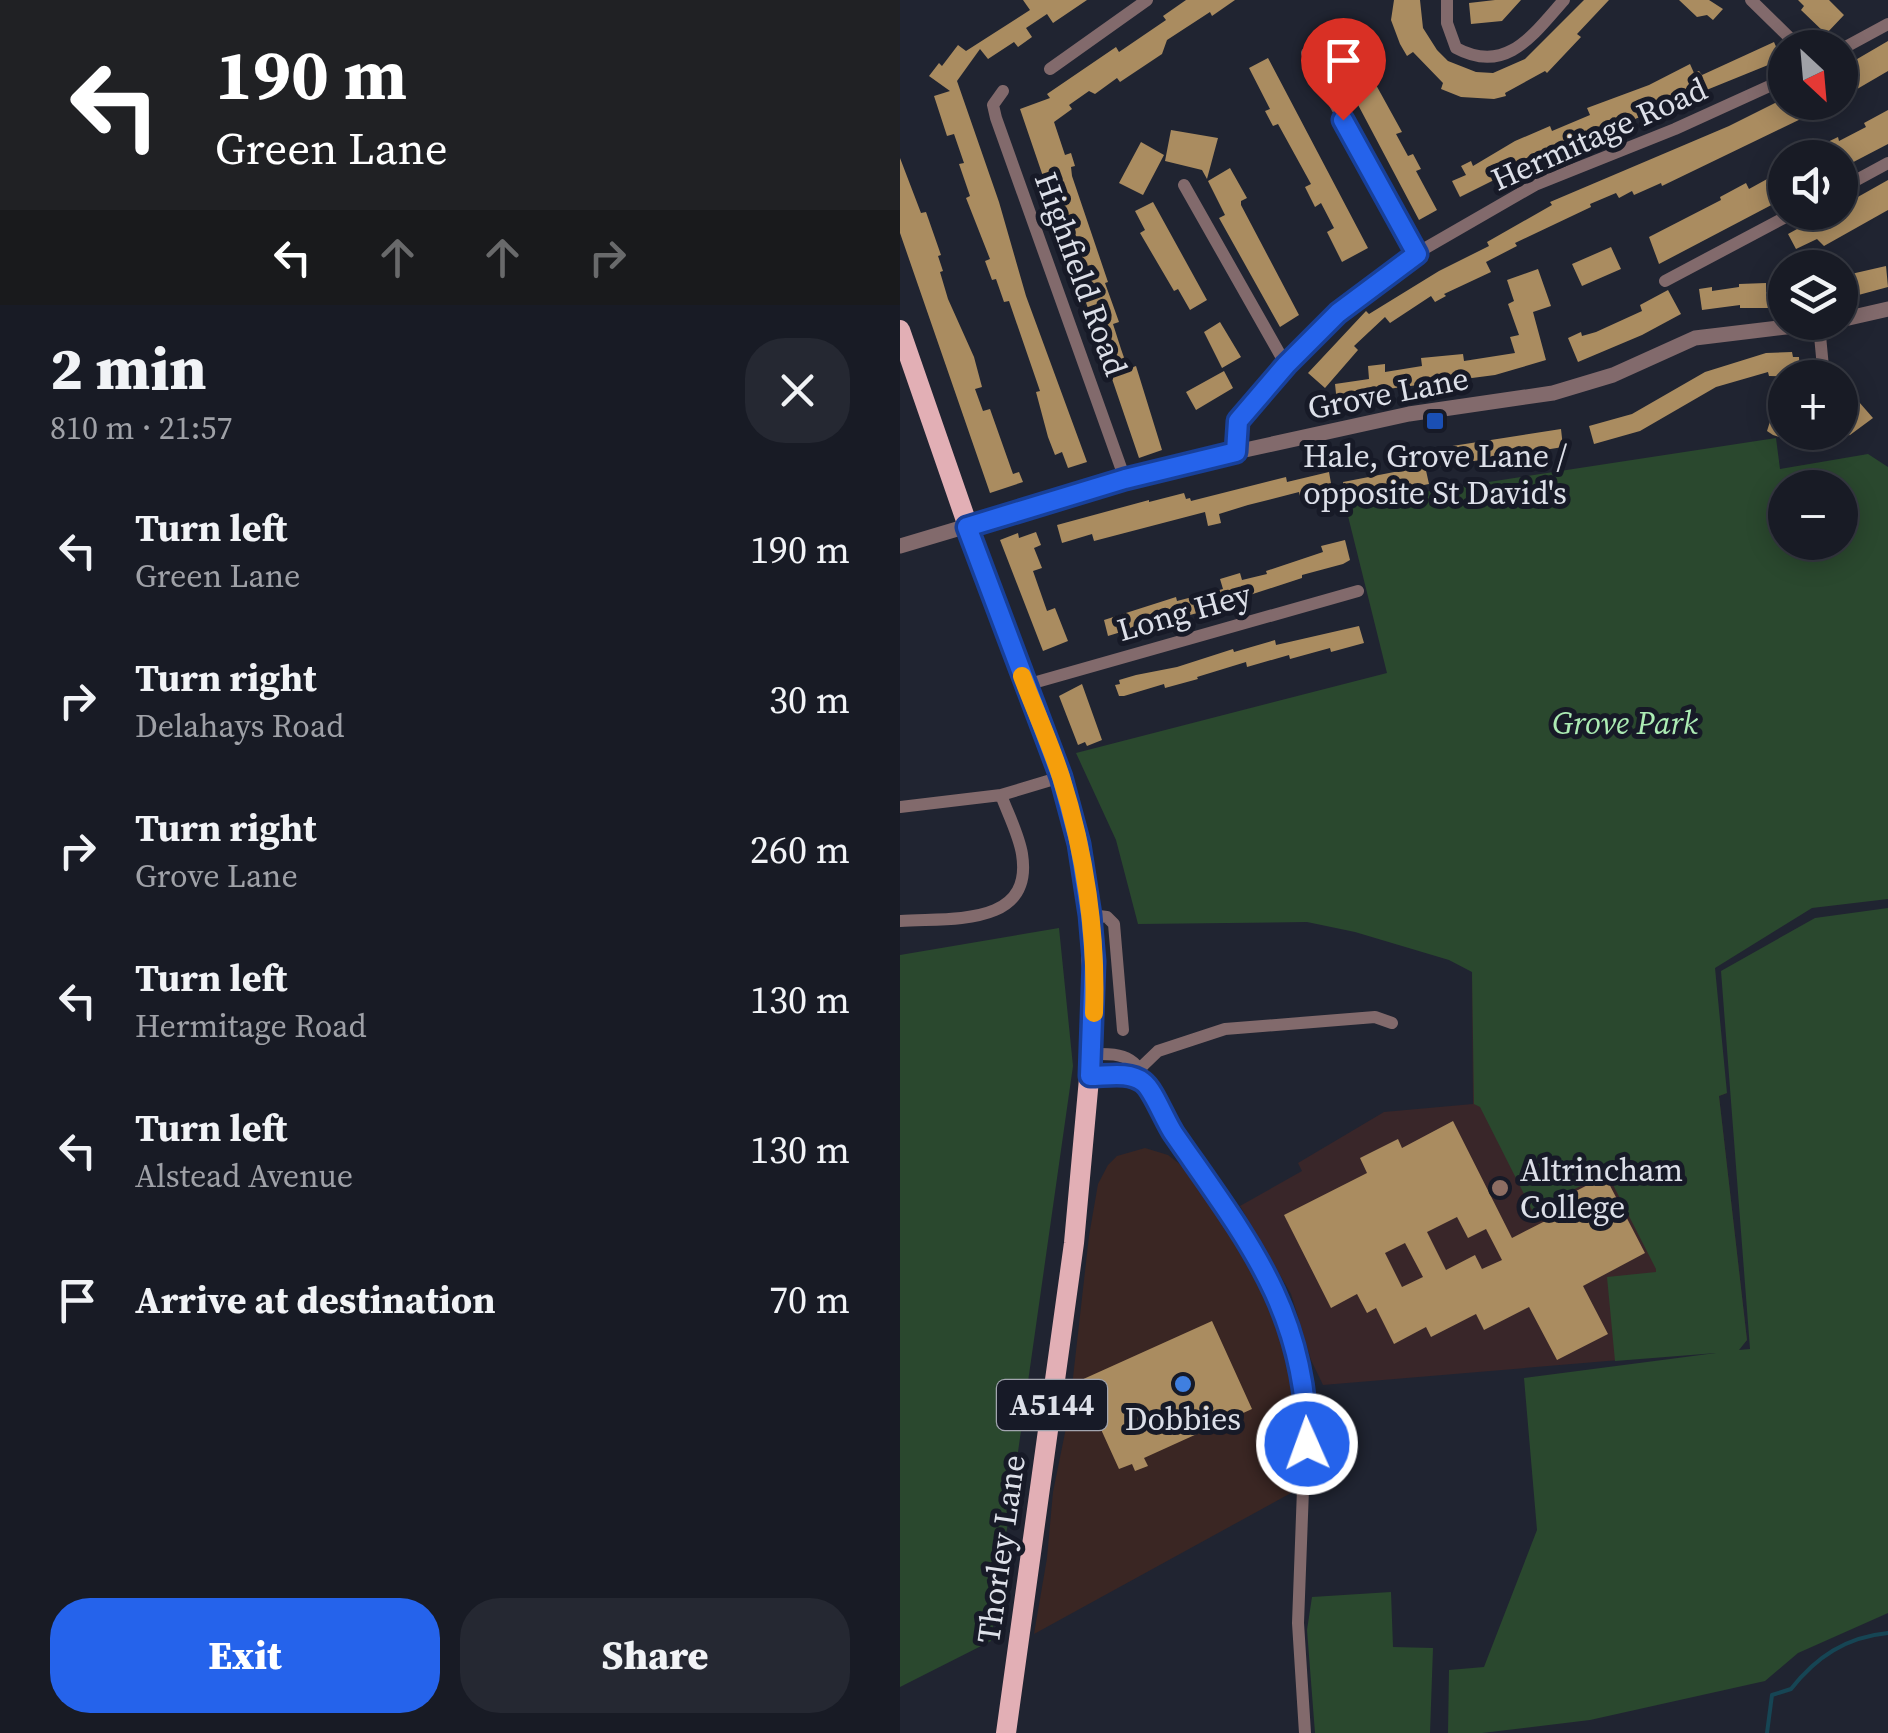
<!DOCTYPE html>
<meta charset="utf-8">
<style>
body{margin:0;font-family:"Source Serif 4",serif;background:#252832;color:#f1f3f6;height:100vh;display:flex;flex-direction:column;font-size:38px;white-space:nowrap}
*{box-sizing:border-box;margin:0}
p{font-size:32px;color:#9fa1a7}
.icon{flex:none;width:55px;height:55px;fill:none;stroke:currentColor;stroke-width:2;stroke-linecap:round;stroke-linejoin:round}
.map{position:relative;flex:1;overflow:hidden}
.sheet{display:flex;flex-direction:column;background:#181b25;width:900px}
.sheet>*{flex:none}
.banner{background:#202124;color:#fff;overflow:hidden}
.needle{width:65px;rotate:154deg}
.buttons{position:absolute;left:868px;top:30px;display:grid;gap:20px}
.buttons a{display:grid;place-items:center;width:90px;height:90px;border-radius:50%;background:#181b25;box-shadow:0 5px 25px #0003,0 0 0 2px #363942;font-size:50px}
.pin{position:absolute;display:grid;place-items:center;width:85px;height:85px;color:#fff;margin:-102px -42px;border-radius:50% 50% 50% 0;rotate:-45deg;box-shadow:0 0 10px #0007}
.pin .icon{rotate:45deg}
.me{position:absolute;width:110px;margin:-55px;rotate:358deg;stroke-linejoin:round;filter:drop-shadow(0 0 8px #0008)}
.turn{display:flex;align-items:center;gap:35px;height:210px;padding:0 50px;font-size:45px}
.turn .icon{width:130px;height:130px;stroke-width:2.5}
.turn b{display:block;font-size:70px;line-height:85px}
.lanes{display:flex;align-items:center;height:95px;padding:0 50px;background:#0003;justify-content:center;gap:50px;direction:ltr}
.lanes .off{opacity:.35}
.round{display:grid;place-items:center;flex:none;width:105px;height:105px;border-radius:40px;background:#252832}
.headline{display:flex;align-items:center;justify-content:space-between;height:170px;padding:0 50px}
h1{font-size:60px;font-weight:800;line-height:75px}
.action{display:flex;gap:20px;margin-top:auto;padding:20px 50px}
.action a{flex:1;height:115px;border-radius:40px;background:#2563eb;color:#fff;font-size:40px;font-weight:800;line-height:115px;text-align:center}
.action a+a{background:#252832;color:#f1f3f6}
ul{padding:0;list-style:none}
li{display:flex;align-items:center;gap:30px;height:150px;padding:0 50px}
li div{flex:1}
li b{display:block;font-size:38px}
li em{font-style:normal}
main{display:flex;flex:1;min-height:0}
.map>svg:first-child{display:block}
.commercial{fill:#3a2623}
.education{fill:#392629}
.green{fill:#2a482e;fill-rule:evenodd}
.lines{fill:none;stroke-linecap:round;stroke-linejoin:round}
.stream{stroke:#164554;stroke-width:4}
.building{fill:#aa8c60;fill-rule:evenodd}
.minor{stroke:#826a6c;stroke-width:12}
.tertiary{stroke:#826a6c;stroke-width:15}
.primary{stroke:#e2afb5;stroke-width:20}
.route-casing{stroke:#184099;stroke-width:25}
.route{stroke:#2563eb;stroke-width:18}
.slow{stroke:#f59e0b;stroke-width:18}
.transit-dot{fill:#1a4fb4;stroke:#171a27;stroke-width:4}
.education-dot{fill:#8d6e63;stroke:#171a27;stroke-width:4}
.shop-dot{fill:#3f7fe0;stroke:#171a27;stroke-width:4}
.labels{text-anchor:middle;stroke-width:10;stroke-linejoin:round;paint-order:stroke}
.shield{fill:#171a27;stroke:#a2a5af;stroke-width:2.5}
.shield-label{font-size:30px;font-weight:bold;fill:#dde0e9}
.street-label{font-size:32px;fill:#dde0e9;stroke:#171a27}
.poi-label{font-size:32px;fill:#dde0e9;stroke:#171a27}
.park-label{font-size:32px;font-style:italic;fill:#acecb4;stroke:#171a27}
</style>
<main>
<section class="sheet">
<div class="banner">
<div class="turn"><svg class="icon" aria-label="left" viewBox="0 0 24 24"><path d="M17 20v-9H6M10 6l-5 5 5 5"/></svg><div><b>190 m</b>Green Lane</div></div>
<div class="lanes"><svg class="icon" aria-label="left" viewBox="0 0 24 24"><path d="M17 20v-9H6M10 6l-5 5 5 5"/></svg><svg class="icon off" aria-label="ahead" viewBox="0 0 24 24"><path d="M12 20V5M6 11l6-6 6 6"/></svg><svg class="icon off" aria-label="ahead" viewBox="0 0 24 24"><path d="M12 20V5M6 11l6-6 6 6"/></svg><svg class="icon off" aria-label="right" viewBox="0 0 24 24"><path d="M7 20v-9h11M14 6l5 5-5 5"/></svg></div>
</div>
<div class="headline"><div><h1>2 min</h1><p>810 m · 21:57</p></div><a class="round"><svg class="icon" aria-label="close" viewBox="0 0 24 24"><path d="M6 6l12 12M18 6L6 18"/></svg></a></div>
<ul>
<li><svg class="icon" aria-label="left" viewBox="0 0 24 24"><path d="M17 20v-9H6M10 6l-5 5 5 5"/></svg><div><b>Turn left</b><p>Green Lane</p></div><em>190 m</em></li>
<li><svg class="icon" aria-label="right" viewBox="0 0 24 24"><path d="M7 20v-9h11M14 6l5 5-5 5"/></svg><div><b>Turn right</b><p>Delahays Road</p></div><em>30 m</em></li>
<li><svg class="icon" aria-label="right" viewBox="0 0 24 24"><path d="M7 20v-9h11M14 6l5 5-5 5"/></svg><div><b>Turn right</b><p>Grove Lane</p></div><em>260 m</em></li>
<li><svg class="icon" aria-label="left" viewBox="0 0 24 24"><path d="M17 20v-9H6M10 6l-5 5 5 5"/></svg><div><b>Turn left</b><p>Hermitage Road</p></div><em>130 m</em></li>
<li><svg class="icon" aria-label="left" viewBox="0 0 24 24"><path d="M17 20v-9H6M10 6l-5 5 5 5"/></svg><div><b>Turn left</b><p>Alstead Avenue</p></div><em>130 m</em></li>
<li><svg class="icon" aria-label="arrive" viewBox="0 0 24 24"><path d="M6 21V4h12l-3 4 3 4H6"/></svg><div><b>Arrive at destination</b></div><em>70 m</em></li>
</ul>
<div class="action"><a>Exit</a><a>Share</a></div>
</section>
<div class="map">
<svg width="988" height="1733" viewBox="0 0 988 1733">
<rect width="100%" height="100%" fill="#202431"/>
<path class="commercial" d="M245,1148L268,1155L286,1169L343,1251L373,1306L389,1358L395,1392L394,1478L391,1493L134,1634L147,1558L153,1492L169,1413L189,1236L198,1184L208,1165L217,1156Z"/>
<path class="education" d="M572,975L827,1093L819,1096L847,1340L838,1350L423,1385L411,1360L391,1294L340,1206L402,1171L398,1163L484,1112L573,1104Z"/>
<path class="green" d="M876,438L880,469L968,454L988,467V899L912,908L815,968L827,1093L819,1096L847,1340L839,1350L850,1349L821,971L915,918L988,908V1613L898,1653L865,1681L690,1720L582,1733H548L549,1670L584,1667L637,1530L624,1378L816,1353L715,1361L707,1277L756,1272V1269L707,1173L632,1210L580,1107L574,1104L572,972L549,960L455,932L407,922L238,924L216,840L176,753L487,673L445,504ZM885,488H940V542H885Z
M159,928L173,1066L91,1641L0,1687V955Z
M491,1592L493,1647L533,1648L530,1733H415L407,1630L412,1597Z"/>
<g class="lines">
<path class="stream" d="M867,1733L872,1695L891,1689C916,1657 946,1637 988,1633"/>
</g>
<path class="building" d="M123,0H187L153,23L147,14L126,28L132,37L118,47L114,42L88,59L80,49L57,81L99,202L126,296L187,462L168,468L162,452L155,455L148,437L136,392L140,391L109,301L104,302L96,279L92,280L85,261L90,259L66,198L70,196L59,164L64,163L54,134L47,136L34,96L50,91L29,76L39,63L42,66L58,45L66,51L130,10Z
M286,0H335L312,16L310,12L267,40L262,54L220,82L217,78L195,94L189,91L169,105L172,109L154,122L165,155L171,153L175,166L171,167L172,176L208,282L205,283L219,322L213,324L221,349L228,369L236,366L262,450L239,458L120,109L150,98L147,94L216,47L219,52L266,20L263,16Z
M494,0H520L523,28L537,50L548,61L576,72L593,73L625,59L684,0H709L677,34L681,37L647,73L645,71L605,93L606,96L594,99L561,97L541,89L543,83L513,52L507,56L500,44L491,20Z
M595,0H621L602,21L571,24L569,3Z
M779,0H809L823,9L813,20L807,15L797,17Z
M898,0H929L944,15L926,34L901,10L904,6Z
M432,21L453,57L459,54L502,132L496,134L508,156L513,154L521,169L516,171L537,210L519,220L456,101L414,32Z
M988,41V71L940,99V69Z
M874,42L881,58L878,61L698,134L696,129L655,146L616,163L618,168L560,197L552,181L566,175L561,166L571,161L573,166L615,141L650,126L652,131L690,115L687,108L749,85L790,64L794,73L799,71L802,75Z
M368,58L468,248L442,262L427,232L434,228L421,203L415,207L405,187L411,184L378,124L373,126L365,111L370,109L349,68Z
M885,98V102H936L762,186L761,183L734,195L732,191L719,198L716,193L690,204L691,207L615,243L617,246L586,262L591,272L544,294L546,296L535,302L531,296L490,323L485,317L454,346L458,350L425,388L408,373L466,311L469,314L539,271L589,246L587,242L652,205L650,202L829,126Z
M988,110V144L940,169V158H918L913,149L938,137L939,141L966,127L964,123Z
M271,130L318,138L307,179L302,170L265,161Z
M241,142L264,155L243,195L219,183Z
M0,158L21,213L26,212L41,255L38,256L43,271L40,272L48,299L74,357L82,387L75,389L83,411L90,409L113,474L119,472L123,482L90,493L0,233Z
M330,168L347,198L341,201V205L399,315L380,327L319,218L325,215L308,181Z
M878,173L881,180L885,178V198L759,264L749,237L821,200L820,197L846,183L849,189Z
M988,180V210L924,246L917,239L896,249L888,234L928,212H940V207Z
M253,202L307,300L290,310L278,289L274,291L240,233L245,230L235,211Z
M711,247L721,269L682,286L672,264Z
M986,266L988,287L940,300V281L952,278L951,274Z
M638,269L651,306L633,312L646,360L595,375L449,394L450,401L437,403L435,384L469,379L468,366L485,364V372L522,366L521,358L563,354L564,361L615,353L610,337L619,335L608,304L614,301L607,280Z
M866,283V292L885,291V308H840V305L802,310L799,289L812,287V291L839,287V284Z
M768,290L781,314L742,335L678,362L668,338L681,332L682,336L696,332L742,311L740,305Z
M320,322L341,357L322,368L304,332Z
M892,352L893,357H899L900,377L869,376L868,372L816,387L740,431L694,444L689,426L732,414L805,372L866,353Z
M324,371L333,388L296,410L286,392Z
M959,402L973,418L950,435L940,437V423L955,421L947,410Z
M873,412L885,415V432H932V438L902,444L873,435L867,431Z
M661,429L663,447L536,467L533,449Z
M525,466L529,484L446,500L443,482Z
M429,472L432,489L400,496L399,492L348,505L319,514L321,523L308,526L305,512L194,541L192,534L162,543L157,525L249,500V502L284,493L286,499L290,498L291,501L386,477L387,482Z
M136,532L141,545L134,548L142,568L133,571L147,611L155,608L168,641L143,651L100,540L118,533L119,538Z
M445,540L450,560L443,564L402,575V578L322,604V606L290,615L289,611L208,636L204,620L276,597L277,601L323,589L320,579L340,573L342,580L367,574L366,571L423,552L421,546Z
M459,626L464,643L431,652L430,648L390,659L389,655L347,667L346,662L297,677L298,679L265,688L264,684L224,696H219L215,685L220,684L219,680L236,675L277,667L333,649L334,652L375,640L376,645Z
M182,684L202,740L187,746L185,742L178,745L159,696Z
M553,1121L612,1238L657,1215L651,1204L705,1176L745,1253L683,1286L708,1334L657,1360L629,1307L584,1330L576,1314L531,1337L526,1327L494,1344L476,1308L467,1313L457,1294L431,1308L384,1215L467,1173L460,1158L498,1139L502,1148ZM557,1217L568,1238L586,1229L602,1260L582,1269L575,1255L546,1270L527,1232ZM505,1243L523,1277L502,1287L485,1253Z
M312,1321L352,1409L244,1458L248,1466L235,1471L232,1464L219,1469L179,1381Z"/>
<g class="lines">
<path class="minor" d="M547,0V23L556,48C606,75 633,35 664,0
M851,0L900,48
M940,50L988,24
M407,53L517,253
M150,69L247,0
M103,91L93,105L96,118L225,479
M284,185L386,365
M940,189L988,163
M765,281L895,212
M919,325L924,378
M336,452L338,421L386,365L438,313L517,253L635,185L775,129L885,79
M126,685L458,591
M0,807L101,795L161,777
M190,915L207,917L214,924L223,1030
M0,921C47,917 134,929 122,854C119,835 108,814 101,795
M193,1054C205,1054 219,1053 230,1060C248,1071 252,1101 263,1119C323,1210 400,1294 406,1409L398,1623L405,1733
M190,1076H232L239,1080
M232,1076L258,1051L325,1029L475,1017L492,1023"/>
<path class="tertiary" d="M940,320L988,309
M0,546L225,479L336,452L509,414L653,393L713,375L795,338L928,322"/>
<path class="primary" d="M0,330L96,607L161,777L179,844L190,915L194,1024L174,1243L106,1733"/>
</g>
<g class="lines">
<defs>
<path id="route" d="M407,1444C407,1311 346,1238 274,1134C265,1121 253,1089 243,1082C229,1071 207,1076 190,1076L194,961L190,915L179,844L161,777L67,527L225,479L336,452L338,421L386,365L438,313L517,254L443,120"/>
</defs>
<use href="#route" class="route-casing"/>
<use href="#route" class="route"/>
<path class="slow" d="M122,676C135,710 150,743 161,777C185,852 197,935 194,1013"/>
</g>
<rect class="transit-dot" x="525" y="411" width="20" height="20" rx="5"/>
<circle class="education-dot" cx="600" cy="1188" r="10"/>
<circle class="shop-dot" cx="283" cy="1384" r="10"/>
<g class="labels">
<rect class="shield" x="97" y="1380" width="110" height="50" rx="8"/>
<g class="shield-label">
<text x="152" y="1415">A5144</text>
</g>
<g class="street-label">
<text transform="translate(699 134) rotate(-24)" y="11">Hermitage Road</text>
<text transform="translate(181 274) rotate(70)" y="11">Highfield Road</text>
<text transform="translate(488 393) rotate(-11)" y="11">Grove Lane</text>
<text transform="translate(284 612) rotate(-16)" y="11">Long Hey</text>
<text transform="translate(101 1549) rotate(-82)" y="11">Thorley Lane</text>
</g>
<g class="poi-label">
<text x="535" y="467">Hale, Grove Lane /<tspan x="535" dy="37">opposite St David's</tspan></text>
<text x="620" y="1181" text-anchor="start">Altrincham<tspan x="620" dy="37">College</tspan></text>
<text x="283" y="1430">Dobbies</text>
</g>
<g class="park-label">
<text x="725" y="734">Grove Park</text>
</g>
</g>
</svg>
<div class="buttons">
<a><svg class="needle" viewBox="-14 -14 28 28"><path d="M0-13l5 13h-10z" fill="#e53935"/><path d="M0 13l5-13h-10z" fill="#9fa1a7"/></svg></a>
<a><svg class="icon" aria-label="sound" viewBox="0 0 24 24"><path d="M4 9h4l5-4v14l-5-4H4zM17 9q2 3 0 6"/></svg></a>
<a><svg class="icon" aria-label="layers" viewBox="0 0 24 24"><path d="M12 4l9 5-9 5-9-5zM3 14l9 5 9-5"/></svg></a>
<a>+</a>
<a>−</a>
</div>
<div class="pin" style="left:443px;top:120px;background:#d93025"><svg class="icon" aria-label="arrive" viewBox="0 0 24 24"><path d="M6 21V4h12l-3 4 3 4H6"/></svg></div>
<svg class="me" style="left:407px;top:1444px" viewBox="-20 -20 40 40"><circle r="17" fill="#2563eb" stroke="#fff" stroke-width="3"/><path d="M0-11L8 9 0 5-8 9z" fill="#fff"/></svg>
</div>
</main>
